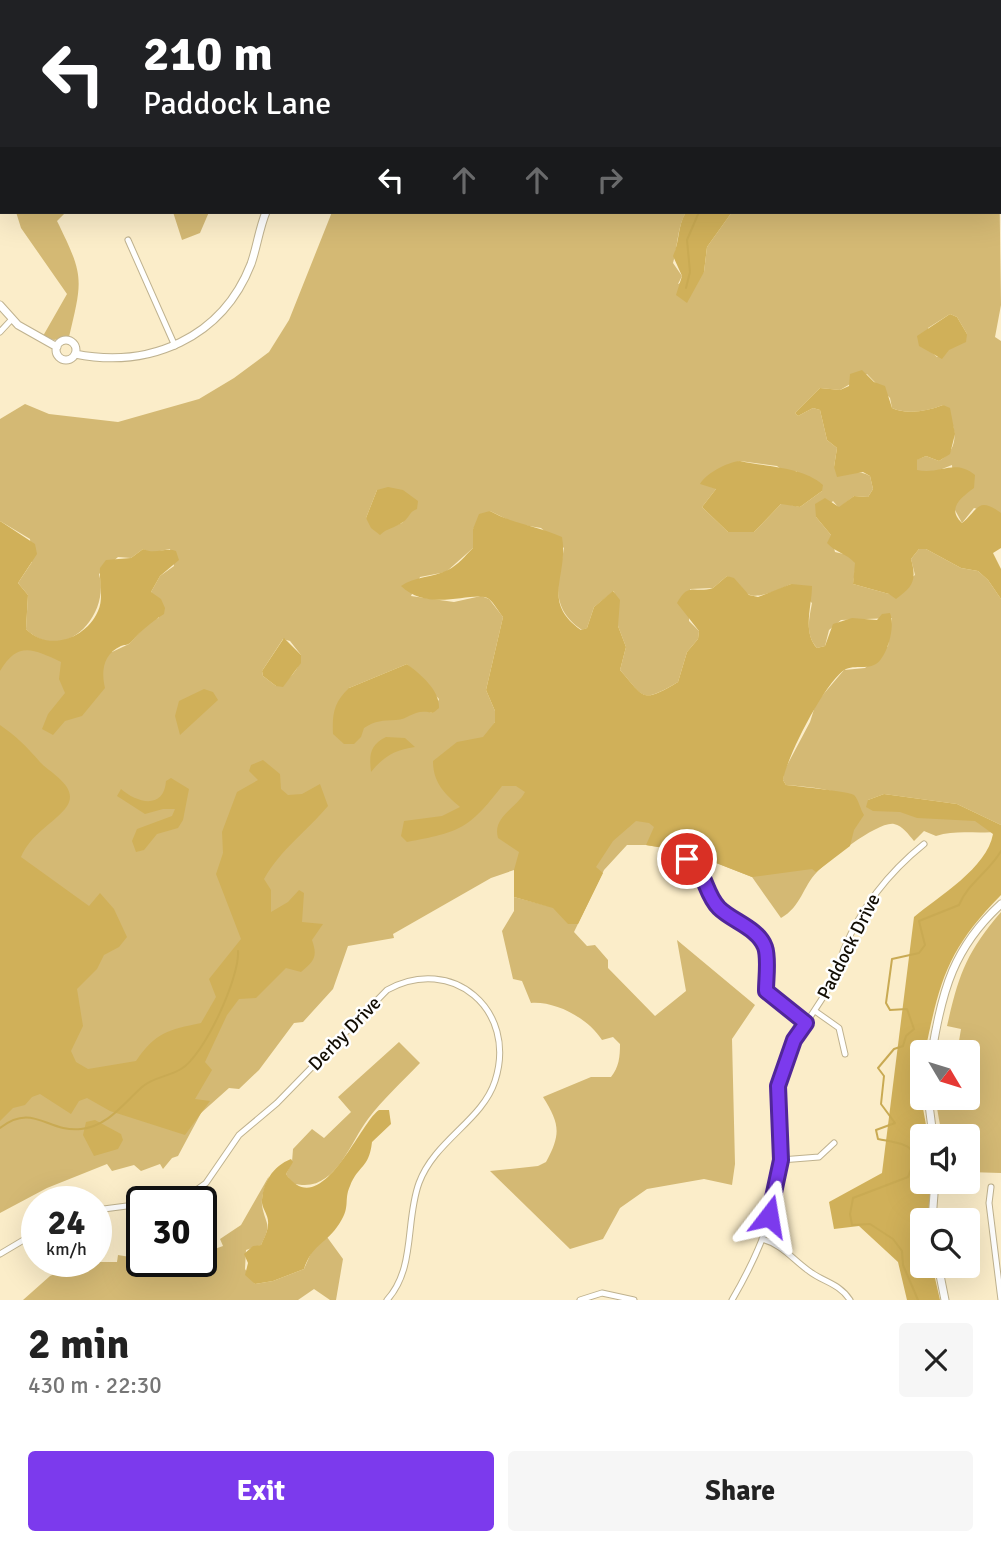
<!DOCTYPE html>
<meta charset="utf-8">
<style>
body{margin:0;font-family:Signika,sans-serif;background:#f6f6f6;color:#222;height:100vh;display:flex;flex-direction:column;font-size:26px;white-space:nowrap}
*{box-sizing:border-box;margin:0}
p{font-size:23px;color:#767676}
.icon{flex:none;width:38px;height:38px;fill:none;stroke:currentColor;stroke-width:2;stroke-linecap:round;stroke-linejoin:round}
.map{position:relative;height:1300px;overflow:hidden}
.panel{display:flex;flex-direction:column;background:#fff;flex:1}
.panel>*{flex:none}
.hud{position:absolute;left:0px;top:0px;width:1001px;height:214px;box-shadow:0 7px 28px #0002;background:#202124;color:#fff;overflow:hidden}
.needle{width:46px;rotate:128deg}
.buttons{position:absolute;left:910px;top:1040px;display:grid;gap:14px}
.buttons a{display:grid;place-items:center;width:70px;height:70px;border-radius:7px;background:#fff;box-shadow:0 7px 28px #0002;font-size:35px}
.speed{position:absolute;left:21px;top:1186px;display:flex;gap:14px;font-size:35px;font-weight:700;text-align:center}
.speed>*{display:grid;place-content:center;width:91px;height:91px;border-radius:50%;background:#fff;box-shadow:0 7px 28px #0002;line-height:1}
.speed small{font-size:18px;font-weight:400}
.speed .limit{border:4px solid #111;border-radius:10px;background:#fff;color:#111}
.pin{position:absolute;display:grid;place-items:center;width:60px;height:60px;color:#fff;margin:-30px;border:4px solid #fff;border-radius:50%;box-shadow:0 2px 7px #0007}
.me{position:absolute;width:77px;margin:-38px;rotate:14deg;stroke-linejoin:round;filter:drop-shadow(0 0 5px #0008)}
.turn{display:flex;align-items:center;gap:24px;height:147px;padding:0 28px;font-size:32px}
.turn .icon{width:91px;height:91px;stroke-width:2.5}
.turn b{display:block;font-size:49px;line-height:60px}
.lanes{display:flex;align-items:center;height:66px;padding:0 28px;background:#0003;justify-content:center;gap:35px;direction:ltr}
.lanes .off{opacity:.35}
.round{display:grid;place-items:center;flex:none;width:74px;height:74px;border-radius:7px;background:#f6f6f6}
.headline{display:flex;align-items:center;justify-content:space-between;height:119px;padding:0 28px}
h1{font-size:42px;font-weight:700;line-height:52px}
.cta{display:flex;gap:14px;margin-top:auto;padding:14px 28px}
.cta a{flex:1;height:80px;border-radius:7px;background:#7c3aed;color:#fff;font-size:28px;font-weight:700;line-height:80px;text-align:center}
.cta a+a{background:#f6f6f6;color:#222}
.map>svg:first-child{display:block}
.green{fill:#d4b974;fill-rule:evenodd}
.forest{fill:#d0b059}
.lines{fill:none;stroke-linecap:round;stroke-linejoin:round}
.stream{stroke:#c9aa53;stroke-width:2}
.minor-casing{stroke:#bfb28f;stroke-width:7}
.tertiary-casing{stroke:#bfb28f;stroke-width:9}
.minor{stroke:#fff;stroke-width:5}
.tertiary{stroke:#fff;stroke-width:7}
.route-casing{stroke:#51269a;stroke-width:18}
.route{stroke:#7c3aed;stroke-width:12}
.labels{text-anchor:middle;stroke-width:5;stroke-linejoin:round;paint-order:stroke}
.street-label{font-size:19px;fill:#120d03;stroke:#fff}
</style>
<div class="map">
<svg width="1001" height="1300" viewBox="0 0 1001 1300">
<rect width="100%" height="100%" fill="#fbedc9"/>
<path class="green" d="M721,0H1001V70L999,2H719Z
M999,161L1001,305L995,337L1001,341V516L974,508L962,523L955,510L952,465L937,471H917L916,460L926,456L939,461C962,448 956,424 943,405C928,411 907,415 892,408L890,398L867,374L840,390L820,388L795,413L798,416L813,408L820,410L827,440L837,448L834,467C847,474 859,469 870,476L873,489L868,497L854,496L839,508L833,501L816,517L831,535L835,552L848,555L856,563L853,584L889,594L915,575L911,559L919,549H926L961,568L978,571L988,580L1001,599V825L957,804L884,794L868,800L984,821L1001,831C978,835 958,829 936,836L924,831L914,841C908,834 903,826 894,824C878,821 829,860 817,872C803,886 801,907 781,918L752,877L688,852L646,845H627L604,870L574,932L587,946L595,945L608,960V968L655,1016L686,991L677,940L755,1005L732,1039L735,1164L732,1185L704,1179L647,1189L620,1208L603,1239L570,1249L490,1171L538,1166L546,1162C562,1133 559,1123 543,1097L591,1077H611C619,1067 620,1057 620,1044L613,1037L602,1040C589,1019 556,1001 531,1003L522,981L513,979L502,931L514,911V897L548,906L514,870L491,878L393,934L394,938L348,946L333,989L303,1022L294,1023L259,1070L239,1089L229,1088L201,1113L178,1156L172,1158L163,1169L160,1164L141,1171L134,1165L112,1171L107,1164L47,1188L0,1213V638L112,652L129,644L152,619L159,618L151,592L160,576L174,566L170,549L150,553L143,549L131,558L118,557L99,574C111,616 63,666 26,629L28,595L18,583L32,562L30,539L0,521V419L25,404L49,414L118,422L199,399L234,378L269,352L289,320L332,212H686C677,228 678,245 673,263L682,276L678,284L704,272L707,247L732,212H999ZM950,314L957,317L967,334L937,357L928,349V328ZM740,461L777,466L785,472L796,471L822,491L800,507L782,503L754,532H728L702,507L716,489L713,473ZM377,490L410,512L402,523L387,528L366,518ZM490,511L517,524L541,528L564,548C558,583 549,607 582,630L587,628L594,607L614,591L618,626L626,647L620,670C645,698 640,704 678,682L687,652L698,639L699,631L689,621L690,589L713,588L727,576C737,581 739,589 748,594C757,600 781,589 791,584L812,603C809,619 805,635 817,648L825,646L829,630L841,620L892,618L888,646L865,668L844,670L816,703L810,722L784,771L783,780L786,785C811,787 837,789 857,801L492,727L495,722V711L486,690L503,617L489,599L481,596L454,602L411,596L420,577L446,572L473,548V529ZM283,639L290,641L301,655C300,669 289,681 276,686L263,676L262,671ZM407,664L439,699L433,713L349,688Z
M16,212H66L57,221C84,276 83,278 69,337L54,340L43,336L67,294L21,228Z
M173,212H209L200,233L182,240Z
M1001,912V1173L968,1172V1136H942L935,1097H968V1052H940L942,1044L958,1047L961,1029L947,1026C959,974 966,953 1001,912Z
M399,1042L420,1063C403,1081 383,1099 368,1119C349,1144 334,1196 292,1183L286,1174L292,1162L293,1149L312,1129L324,1138L351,1112L338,1097Z
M269,1176C266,1184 261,1196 262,1205C265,1225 273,1222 261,1245L246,1250L245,1269L255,1284L273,1281L304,1269L314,1246L327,1237L343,1259L336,1300H330L314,1289L298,1300H23L50,1276L81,1262H117L118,1255L142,1259V1262H201V1254L223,1246L220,1239L241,1225Z"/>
<path class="forest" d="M686,212H732L707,247L704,272L687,303L676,295L682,276L673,256C680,241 677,227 686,212Z
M950,314L957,317L967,334L966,342L949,350L942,359L919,346L917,336Z
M862,370L874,382L885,386L892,408C906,415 928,411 943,405L950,408L955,434L950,454L939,461L926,456L917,460V470C940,475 955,458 975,475L974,488C962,497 946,508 962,523C978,511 977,495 1001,513V548L993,553L1001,569V599L988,580L978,571L961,568L926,549H919L911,559C917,580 913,587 896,599L889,594L853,584L855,563C846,553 836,553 827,543L831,535L816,517L815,504L825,498L839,507L854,496L868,497L873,489L870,476L863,472L837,477L834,467L837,448L827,440L820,410L813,408L798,416L795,413L820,388L840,390L849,386L850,374Z
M740,461C767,467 803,467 823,485L822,491L800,507L781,504L754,532H728L702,507L716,489L700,484C706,473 728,462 740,461Z
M388,487L403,490L418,501L417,509C409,512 410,517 403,522C395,528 387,528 380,535L371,528L366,518L377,490Z
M490,511C513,524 538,526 562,537C569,576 540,601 581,630L587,628L594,607L613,591L620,600L618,626L626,647L620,670C645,698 641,704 678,682L687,652L698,639L699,631L677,603C689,581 694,594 713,588L727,576L734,578L749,595L758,597L791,584L812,586C812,606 802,632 817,648L825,646L833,624L852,618L877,620L882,614L890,613C895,625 889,649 881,659C872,672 858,664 846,669C826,679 786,759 783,780L786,785C795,786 852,792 854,795C859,800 860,809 864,815L854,830L850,846L816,872L812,869L752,877L688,852L646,845L654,827L649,823L636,821L613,841L596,867L603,873L578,924H568L553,908L514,897V870L519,852L498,838C492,817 516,809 525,792L516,786H502C469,829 460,832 407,842L401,836L404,821L442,816L460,807C445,794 433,783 433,761L457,742L483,737L495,722V711L486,690L503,617C499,612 494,603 489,599C475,589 430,614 401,586C415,576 432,578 448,570C458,565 465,556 473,548V529L479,514Z
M0,521L35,544L37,554L18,583L28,595L26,629C48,652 86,639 98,611C104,598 99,582 100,568L106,560L131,558L143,549C155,555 165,547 176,551L179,560L160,576L151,592L161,599L165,608L164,614C150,623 142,630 131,642C127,646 126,644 121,646C103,654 101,671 105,688L82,716L65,721L53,735L42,729L48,714L65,693L59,679L61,662C33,649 18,641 0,671Z
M284,638L301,655V663L283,687L276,686L263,676L262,671Z
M407,664C420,674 440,690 439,708L433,713C413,708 411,719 396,720C382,721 376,720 364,728L361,737L354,744H344L333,734C332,714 334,702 349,688Z
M204,689L213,692L218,700L180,735L175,716L179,701Z
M0,725C16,736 27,747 40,762C51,774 82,788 65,809C50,826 31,834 21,857L89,906L100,893L114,909L127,937L119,947L104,955L97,969L77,989L83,1026L71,1051L76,1062L88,1069L136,1061C156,1032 168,1030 201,1023L216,997L209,979L241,939L216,874L223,853L222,832L237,792L258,780L249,771L251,765L263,760L280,774L281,789L288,795L302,794L320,784L328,806C307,831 281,849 264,879L271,890V912L288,902L299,890L304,893L302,922L323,924L312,940C318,957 314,961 301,972L286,968L256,998L239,999L227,1015L205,1062L212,1070L195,1099L210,1101L185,1135L110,1111L87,1098L79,1101L71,1114L40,1094L32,1097L25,1105L13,1108L0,1121Z
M386,737L405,738L415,747C395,750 384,756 371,772C369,754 370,745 386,737Z
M171,778L189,789L183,820L178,828L157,834L144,850L136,852L132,841L137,829L172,816L175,809H163L145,814L117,796L121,789C137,803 164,810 166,781Z
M884,794L957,804L1001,825V895C948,949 940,979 925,1052H922V1103L928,1136H922V1181H931L929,1220H922V1265H932L940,1300H907L898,1262L859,1226L834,1229L829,1202L882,1173L914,917C939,896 987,868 993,834L975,821L917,818L900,812L873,811L866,807L868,800Z
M379,1110H389L391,1124L372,1142C369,1169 358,1165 350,1186C343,1201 352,1207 337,1227C324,1245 312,1245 304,1269L273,1281L255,1284L245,1275L248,1263L244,1254L253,1246L261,1245C264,1238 268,1231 268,1224C269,1216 263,1210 262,1203C262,1183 273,1166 291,1159L293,1162L286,1174C321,1224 360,1122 379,1110Z
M95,1120L121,1134L123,1140L118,1149L94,1156L83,1135L86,1122Z"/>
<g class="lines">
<path class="stream" d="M687,2L688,0
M686,288L690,272L687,240L699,212
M0,1128C33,1102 48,1133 81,1129C108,1126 123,1104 142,1087C153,1077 168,1077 181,1069C204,1056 240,977 238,951
M918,1300L903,1265L902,1251L893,1239L870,1224L852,1225L850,1214L853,1198L908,1177C922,1144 907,1145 878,1139L876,1130L895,1123L881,1104L884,1076L878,1068L894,1049L903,1046L906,1036L914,1029L907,1009L890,1010L886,1003L892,959L919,953L925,945L919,921L959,905C968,883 989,872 1001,851"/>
<defs>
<path id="minor" d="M128,240L175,346
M0,332L12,319
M687,859C706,869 704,893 719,908C732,921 758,928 765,947C769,958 766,978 767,991L806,1023
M815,1011L839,1028L845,1054
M781,1160L819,1157L834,1143
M991,1187L989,1203L1001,1300
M167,1202L188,1196L206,1183L239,1135L277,1103L387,990C452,954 518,1010 495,1081C482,1121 435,1140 419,1183C405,1221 416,1268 387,1300
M96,1210L142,1204
M762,1239C783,1245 792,1259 809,1271C823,1282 839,1283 850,1300
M0,1254L37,1232
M580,1300L602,1293L634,1300
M732,1300C756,1259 778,1209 781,1161C782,1136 773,1111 778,1086C786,1045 814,1015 834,979C839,969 840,959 844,949C862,906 888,873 924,844"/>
<path id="tertiary" d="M350,2V0
M0,305L18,325L57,347
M56 350a10 10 0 1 1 20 0a10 10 0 1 1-20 0Z
M75,354C150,369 222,338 251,264C257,247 259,229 266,212
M932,1052C942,990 954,947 1001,904
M928,1097L933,1136
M932,1220L935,1181
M938,1265L945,1300"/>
</defs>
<use href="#minor" class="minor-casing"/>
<use href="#tertiary" class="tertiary-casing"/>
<use href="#minor" class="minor"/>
<use href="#tertiary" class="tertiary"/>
</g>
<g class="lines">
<defs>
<path id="route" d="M687,859C706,869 704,893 719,908C732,921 758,928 765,947C769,958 766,978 766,991L806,1023L794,1040L778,1086L781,1160L769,1216"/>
</defs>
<use href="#route" class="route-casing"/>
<use href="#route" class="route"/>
</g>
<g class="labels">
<g class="street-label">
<text transform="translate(848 946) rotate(-63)" y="7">Paddock Drive</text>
<text transform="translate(344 1033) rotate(-46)" y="7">Derby Drive</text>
</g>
</g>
</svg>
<div class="buttons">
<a><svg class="needle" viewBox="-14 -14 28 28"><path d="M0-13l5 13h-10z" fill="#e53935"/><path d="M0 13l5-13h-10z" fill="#767676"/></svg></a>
<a><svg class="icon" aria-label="sound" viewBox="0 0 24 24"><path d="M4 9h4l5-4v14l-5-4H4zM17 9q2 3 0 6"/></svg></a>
<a><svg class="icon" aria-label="search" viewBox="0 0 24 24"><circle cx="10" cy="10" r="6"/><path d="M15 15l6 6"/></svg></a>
</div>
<div class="speed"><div>24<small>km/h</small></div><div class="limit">30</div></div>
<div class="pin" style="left:687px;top:859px;background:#d93025"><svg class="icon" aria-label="arrive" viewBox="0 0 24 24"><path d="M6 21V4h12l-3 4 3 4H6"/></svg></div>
<svg class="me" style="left:769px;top:1216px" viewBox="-20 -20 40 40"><path d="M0-17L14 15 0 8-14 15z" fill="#7c3aed" stroke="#fff" stroke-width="4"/></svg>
<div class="hud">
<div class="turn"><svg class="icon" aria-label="left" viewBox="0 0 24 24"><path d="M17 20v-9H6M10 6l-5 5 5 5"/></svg><div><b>210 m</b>Paddock Lane</div></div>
<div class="lanes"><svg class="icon" aria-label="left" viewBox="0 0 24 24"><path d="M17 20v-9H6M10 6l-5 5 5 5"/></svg><svg class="icon off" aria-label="ahead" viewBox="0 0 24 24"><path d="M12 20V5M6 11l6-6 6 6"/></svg><svg class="icon off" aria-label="ahead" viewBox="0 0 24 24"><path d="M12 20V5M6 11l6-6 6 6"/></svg><svg class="icon off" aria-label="right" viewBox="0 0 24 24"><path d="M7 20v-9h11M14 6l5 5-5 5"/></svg></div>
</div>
</div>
<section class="panel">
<div class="headline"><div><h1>2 min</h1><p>430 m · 22:30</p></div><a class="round"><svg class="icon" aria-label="close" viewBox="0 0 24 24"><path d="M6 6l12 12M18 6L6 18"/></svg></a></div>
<div class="cta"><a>Exit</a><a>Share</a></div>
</section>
